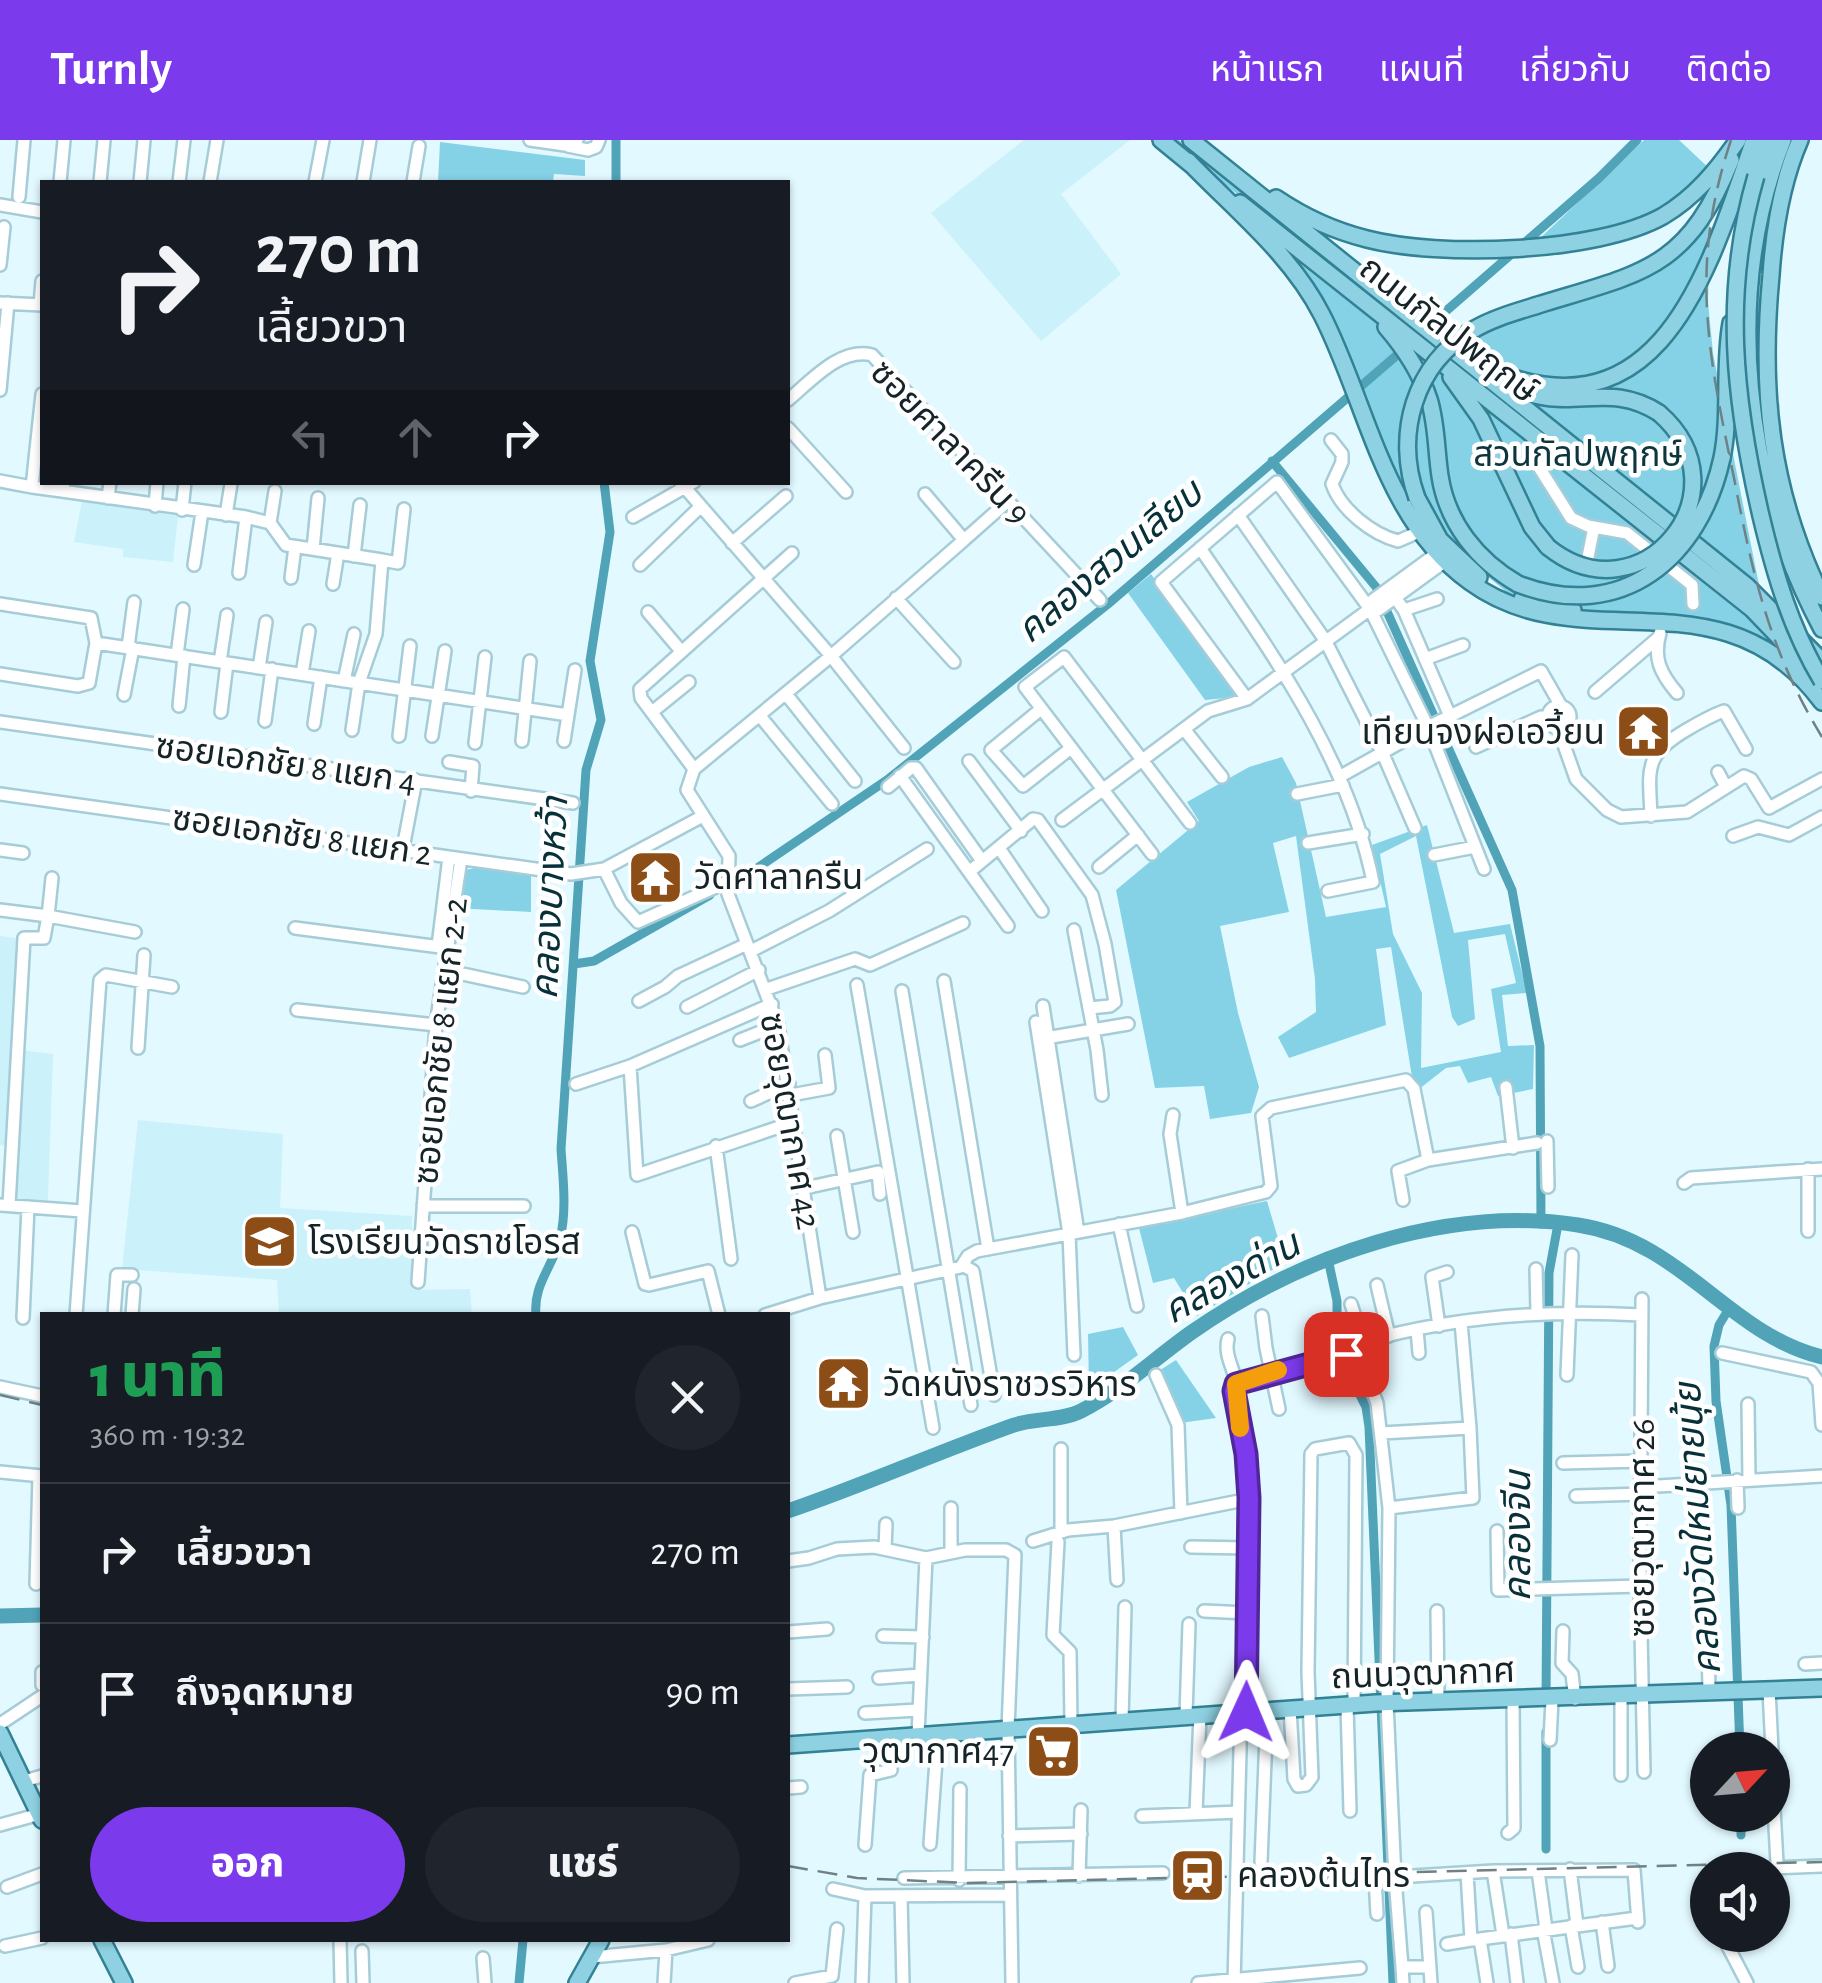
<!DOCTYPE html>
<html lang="th">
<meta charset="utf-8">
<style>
body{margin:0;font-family:"Alegreya Sans","Noto Sans Thai",sans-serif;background:#20242c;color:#f1f3f6;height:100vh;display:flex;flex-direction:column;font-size:38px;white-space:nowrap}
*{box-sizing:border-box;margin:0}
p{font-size:32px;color:#9ea1a6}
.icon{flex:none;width:55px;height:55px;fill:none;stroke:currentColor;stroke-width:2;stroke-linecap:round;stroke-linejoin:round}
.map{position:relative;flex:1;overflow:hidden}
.panel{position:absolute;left:40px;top:1172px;width:750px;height:630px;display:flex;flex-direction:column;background:#171b24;border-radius:0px;box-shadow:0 2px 8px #0004}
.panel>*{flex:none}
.top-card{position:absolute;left:40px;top:40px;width:750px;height:305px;border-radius:0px;box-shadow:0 2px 8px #0004;background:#171b24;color:#f1f3f6;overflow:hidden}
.needle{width:65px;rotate:64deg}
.fabs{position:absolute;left:1690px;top:1592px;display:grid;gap:20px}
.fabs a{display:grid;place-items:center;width:100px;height:100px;border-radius:50%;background:#171b24;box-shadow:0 2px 8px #0004;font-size:50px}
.pin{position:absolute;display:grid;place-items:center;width:85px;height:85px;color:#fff;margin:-42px;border-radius:20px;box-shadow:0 5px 15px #0006}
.me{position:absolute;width:110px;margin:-55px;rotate:1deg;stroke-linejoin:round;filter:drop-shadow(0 0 8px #0008)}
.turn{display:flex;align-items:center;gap:35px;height:210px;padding:0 50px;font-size:45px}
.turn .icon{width:130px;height:130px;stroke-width:2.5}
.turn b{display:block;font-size:70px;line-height:85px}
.lanes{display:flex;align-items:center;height:95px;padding:0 50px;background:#0003;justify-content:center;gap:50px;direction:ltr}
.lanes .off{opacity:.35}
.round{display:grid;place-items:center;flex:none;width:105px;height:105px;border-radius:52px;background:#20242c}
.summary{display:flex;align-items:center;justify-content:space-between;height:170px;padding:0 50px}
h1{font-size:60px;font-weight:800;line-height:75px;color:#1e9e55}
.primary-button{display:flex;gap:20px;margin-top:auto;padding:20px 50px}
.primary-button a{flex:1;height:115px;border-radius:60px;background:#7c3aed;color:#fff;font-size:40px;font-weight:800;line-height:115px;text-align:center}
.primary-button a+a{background:#20242c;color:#f1f3f6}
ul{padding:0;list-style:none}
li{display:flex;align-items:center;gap:30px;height:140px;padding:0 50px;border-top:2px solid #363941}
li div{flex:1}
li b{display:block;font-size:38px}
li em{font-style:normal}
header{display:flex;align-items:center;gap:60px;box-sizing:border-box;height:140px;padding:0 50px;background:#7c3aed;color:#fff}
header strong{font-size:48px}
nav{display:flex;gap:55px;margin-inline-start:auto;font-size:35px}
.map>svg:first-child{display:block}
.built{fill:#cbf1fb}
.green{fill:#85d2e7;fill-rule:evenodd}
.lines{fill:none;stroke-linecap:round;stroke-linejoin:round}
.canal{stroke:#51a3b8;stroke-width:9}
.river{stroke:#51a3b8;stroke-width:15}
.minor-casing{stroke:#a6ccd7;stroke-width:16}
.major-casing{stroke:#338194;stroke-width:20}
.minor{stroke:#fff;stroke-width:11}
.major{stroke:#8ed1e2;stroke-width:15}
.rail{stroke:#6e8186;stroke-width:2.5;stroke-dasharray:20 10;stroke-linecap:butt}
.major-bridge-casing{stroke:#338194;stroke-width:20;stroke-linecap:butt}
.major-bridge{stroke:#8ed1e2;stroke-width:15}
.route-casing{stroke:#51269a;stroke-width:25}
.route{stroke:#7c3aed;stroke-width:18}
.slow{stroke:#f59e0b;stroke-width:18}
.labels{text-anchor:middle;stroke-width:9;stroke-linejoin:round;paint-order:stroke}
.street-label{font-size:35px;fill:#152428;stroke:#fff}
.park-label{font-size:35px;fill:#0d353e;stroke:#fff}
.poi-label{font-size:35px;fill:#152428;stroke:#fff;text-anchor:start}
.water-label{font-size:38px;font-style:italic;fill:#073039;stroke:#fff}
</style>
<header>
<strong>Turnly</strong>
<nav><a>หน้าแรก</a><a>แผนที่</a><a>เกี่ยวกับ</a><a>ติดต่อ</a></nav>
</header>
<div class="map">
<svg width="1822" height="1843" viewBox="0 0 1822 1843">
<rect width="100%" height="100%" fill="#e2f9ff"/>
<path class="built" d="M1024,0H1130L1061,54L1121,134L1041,201L931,73Z
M82,361L178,376L173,422L123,417V409L74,402Z
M0,796L16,798L12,909L53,914L48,1060L4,1058L5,1006L0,1005Z
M138,980L283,994L280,1068L412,1076L413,1150L470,1149L472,1175H279L277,1140L122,1129Z"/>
<path class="green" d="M1169,0H1179L1415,188L1460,198L1631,133L1710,69L1708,162L1713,213L1759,445L1772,489L1764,511L1509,454L1443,400L1412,382L1283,110L1370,178L1399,183Z
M1644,0H1679L1711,30L1684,56L1632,87L1537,101Z
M440,2L585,20V36L554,34L553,42H438Z
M1151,434L1239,553L1236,557L1205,560L1128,453Z
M1282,617L1296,643L1326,777L1386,767L1372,705L1427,685L1454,793L1510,784L1527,853L1502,855L1508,906L1534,905L1533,949L1498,956L1491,937L1468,943L1460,926L1446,928L1419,949L1412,937L1391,807L1376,809L1386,885L1289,918L1278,897L1316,872L1315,839L1296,696L1273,703L1289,772L1220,786L1238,873L1259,947L1251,973L1210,979L1204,946L1155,948L1116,750L1199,681L1187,662L1249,627ZM1416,696L1452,877L1458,886L1475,879L1468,800L1505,794L1516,843L1491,849L1501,912L1421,928L1422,853L1393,794L1380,714Z
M478,727L531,734V772L455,768L462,731Z
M1267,1061L1285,1122L1197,1176L1174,1138L1153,1143L1139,1088Z
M1123,1187L1138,1215L1089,1250L1088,1194Z
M1176,1220L1216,1278L1180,1283L1154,1234Z"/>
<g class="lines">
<path class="canal" d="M616,0V42
M1423,191L1599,38L1637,0
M1272,321L1376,447L1512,750L1540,906L1541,1084
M724,747L741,739L887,640L1108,464L1404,209
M574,824L594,821L710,755
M1328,1119L1337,1161V1180L1347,1205L1352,1239L1366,1267L1369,1287L1393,1843
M1730,1167L1719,1185L1714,1206L1716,1261L1731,1365L1740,1610
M536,1175C533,1145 552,1128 560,1099C567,1071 563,1038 561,1009L586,630L601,580L590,521L610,392L604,342
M1546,1562L1549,1133L1558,1084
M1741,1675V1695
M1546,1709V1592
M519,1843L523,1800"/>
<path class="river" d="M788,1371C864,1345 938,1312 1014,1285C1035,1278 1061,1281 1081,1271C1121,1251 1155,1218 1192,1192C1301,1116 1445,1065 1578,1085C1683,1101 1728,1194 1822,1217
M0,1476L42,1475"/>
<defs>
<path id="minor" d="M530,0L565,5L577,0
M568,6L588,10L596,7L599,0
M60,42L64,0
M100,42L104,0
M140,42L144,0
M179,42L184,0
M210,42L217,0
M315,42L323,0
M363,42L370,0
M413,42L419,6
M19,57L24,0
M0,65L42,72
M0,125L4,87
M0,163L42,165
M40,165L42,141
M0,250L8,163
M42,254L32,347L62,351L64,342
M788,260C811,241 840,207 872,215L1100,460
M788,288L846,352
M1539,298L1532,316L1571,378L1588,386L1627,393L1692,445L1693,464
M1331,300L1342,314V322L1332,344C1341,370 1372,394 1398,401L1419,392
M0,341L32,347
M680,342L831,516L904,608
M62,351L246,377L270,383L286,405L382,420L376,494L359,543L352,590
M108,358L110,342
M155,366L157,342
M182,370L185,342
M226,375L231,344
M1238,375L1325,500L1383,614L1415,688
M633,377L694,342
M270,383L275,351
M964,400L1008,361
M732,403L786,356
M1200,408C1271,512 1348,617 1373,742L1328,751
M313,409L318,358
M354,416L360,365
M382,420L398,423L404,369
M1587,422L1594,387
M194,425L202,372
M640,425L700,367
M239,433L246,377
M291,438L295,407
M333,444L338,413
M1389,449L1404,470L1450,576
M896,458L954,522
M0,464L91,478L96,503L89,543L78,546L0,534
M1370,469L1378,470L1444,422
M1404,470L1437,459
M648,472L681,511
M1660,493C1653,518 1660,533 1677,553
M96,503L568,575
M128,507L134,462
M177,515L183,469
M1425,519L1463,505
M220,522L227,475
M259,528L266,482
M302,534L309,491
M344,541L354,494
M1595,552L1658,498
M786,554L855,641
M124,555L133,508
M1247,559L1161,442L1277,342L1370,469L1428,587L1484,729
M179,566L184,516
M1548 577a11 11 0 1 1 22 0a11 11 0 1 1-22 0Z
M1041,569L991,610L1023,646L1071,608
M221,572L227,523
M652,572L689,542
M760,576L832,664
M265,581L272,529
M0,582L573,663
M314,584L321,537
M1558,588L1576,639L1607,670L1621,677L1687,672L1744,636L1751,639L1769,668L1822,639
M1184,589L1222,637
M399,596L410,506
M432,596L445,511
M522,601L530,521
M564,601L575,530
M475,603L485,517
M1476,607L1541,577L1548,578
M969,621L1021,691
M449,622L473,626L471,651
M694,629L641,558L640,549L792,413
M1718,632L1726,647
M900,636L1008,786
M1339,637L1428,587L1541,531L1561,566
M888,647L911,628H916L982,721
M0,654L571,734L604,729L701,677
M1297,654L1343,645
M1651,676C1649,628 1643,615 1688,589C1700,582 1712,575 1724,571L1746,609
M1062,680L1208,571L1247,559L1370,469L1373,460L1436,414
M1733,696L1758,687L1789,695L1822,677
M1308,703L1363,694
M403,708L416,640
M999,708L1042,771
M0,710L23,713
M1152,714L1025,547L1064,517L1190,683
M1434,715L1475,707
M1099,727L1138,695
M604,729L621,763L638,782L727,742
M969,732L1033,679L1038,680L1092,755L1105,804L1115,862L1110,866L1089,868
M0,770L48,776L52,738
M295,788L448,808
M1074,790L1097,910L1102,955
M438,806L449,717
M751,811L829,771L927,709
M444,830L523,847
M944,841L988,1109
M857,845L933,1288
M767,849L855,819L870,825L963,783
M902,851L971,1265
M639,861L665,847L678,836L747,804
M1043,866L1078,1092
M687,867L759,830
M297,870L436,885
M1036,882L1069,1094L1074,1215
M1046,898L1128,884
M740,900L778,885
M138,908L144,815
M630,926L637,1035L794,982
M576,944L630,926L772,864
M1506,947L1513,1008
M791,955L829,948L825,915
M751,961L789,944
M1173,975L1170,994L1182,1073
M837,996L853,1092
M1547,1001L1548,1047
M716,1006L731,1119
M1808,1029V1091
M1684,1043L1691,1038L1822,1029
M805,1048L878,1032L880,1054
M1403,1060L1398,1031L1428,1020
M0,1065L82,1071
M9,1065L24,798H44L48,776L135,792
M423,1066H524
M1119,1084L1137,1166
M632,1092L645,1144L649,1145L708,1131L719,1175
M964,1126L973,1131L994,1255
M1536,1129L1537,1172
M418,1142L436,885L461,719
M1377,1145L1389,1196
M820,1158L961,1127L968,1116L977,1111L1182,1073L1266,1052L1271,1046L1262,976L1271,968L1406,940L1414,949L1428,1020L1537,1003
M1642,1159L1640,1446L1644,1632
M1351,1164L1364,1205L1365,1232L1377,1263L1389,1368L1387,1563L1395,1738L1402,1827H1430
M76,1175L100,840L106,835L172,847
M114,1175L117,1135H132
M132,1175L134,1149
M765,1175L820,1158L778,885L728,754L729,716L687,650L694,629L831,516L964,400L925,354
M1262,1176L1266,1208L1279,1269
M23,1178L28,1067
M1439,1186L1432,1137L1447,1132
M1417,1190L1419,1213
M1228,1199C1223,1219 1239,1233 1235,1251L1246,1314L1249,1359L1246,1572
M1722,1213L1811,1232L1819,1243L1822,1285
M1156,1235L1178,1285L1181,1373
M1567,1235L1572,1115
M1236,1243C1266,1234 1296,1228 1326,1220C1346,1215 1363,1202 1382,1197C1468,1175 1553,1170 1641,1175
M0,1247L42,1256
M1748,1264L1749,1339
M1382,1293L1470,1288L1461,1182
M1061,1309V1392
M1563,1323L1643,1321
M0,1332L42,1336
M1737,1340L1738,1368
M1642,1347L1822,1336
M1576,1356L1642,1354
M1389,1368L1473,1358L1470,1288
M1114,1386L1117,1440
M1497,1391L1498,1450L1640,1446
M1033,1401L1068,1390L1114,1386L1249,1359
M1058,1402L1053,1495L1070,1512L1071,1584
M1191,1407L1249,1408
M885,1409L886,1384
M951,1412V1368
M788,1421L809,1418L837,1409L874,1407L926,1418L965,1410H1006L1015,1415L1008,1589L1012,1843
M36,1444L39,1336
M1204,1471L1248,1473
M1437,1471L1438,1561
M1563,1491L1562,1523L1572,1534L1575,1559
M788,1492L827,1489
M883,1496L923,1497
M1708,1498L1709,1552
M1805,1524L1822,1523
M42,1532V1545
M879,1538L920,1535
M788,1549L847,1547
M1769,1550L1772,1610
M1347,1565L1350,1671
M1290,1568L1294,1639L1298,1646L1306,1645L1312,1637L1308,1532L1311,1314L1315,1309L1349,1303L1356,1315L1354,1565
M865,1573L918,1570
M1186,1575L1189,1484
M1122,1580L1125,1467
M0,1584L42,1556
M918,1595L926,1418
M1550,1600L1552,1560
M1772,1632L1777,1723
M1621,1635V1557
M24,1641L42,1636
M788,1648L801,1647
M1196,1673L1200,1575
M1142,1676L1238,1672
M0,1685L40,1674
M1508,1693L1514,1688L1513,1560
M1009,1696L1081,1694
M930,1704L938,1593
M865,1705L870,1635L891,1630L889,1596
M1261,1722L1267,1570
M1570,1729L1577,1785
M1715,1730L1822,1726
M1493,1731L1503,1795
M1538,1731L1546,1789
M1467,1733L1471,1800L1480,1799L1487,1843
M1079,1736L1081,1670
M904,1738L1163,1733
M1375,1739L1377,1774
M959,1740L960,1649
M1333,1741L1493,1731L1634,1730L1638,1782
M7,1747L42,1734
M833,1749L865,1756L1010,1755
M901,1756L903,1843
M1426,1772L1431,1843
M1602,1782L1608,1826
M1571,1786L1578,1827
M1543,1789L1553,1843
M1511,1794L1517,1843
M1722,1795L1747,1843
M1480,1799L1637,1778
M340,1800L341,1843
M1447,1804L1471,1800
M5,1806L42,1798
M362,1811L363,1843
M592,1817L666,1810L708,1800
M483,1818L485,1843
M1402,1827L1403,1843
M664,1843L666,1810
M795,1843L832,1836L837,1789
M862,1843L865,1756
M1198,1843L1360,1828
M1234,1843L1241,1572"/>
<path id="major" d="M1161,0L1194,27
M1191,0L1747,446L1822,521
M1783,0C1722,156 1744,343 1822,489
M1800,0C1782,41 1774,91 1771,135C1760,251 1770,351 1822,457
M1188,21C1234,69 1291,114 1322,175C1368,265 1383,379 1470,442C1582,524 1721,426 1822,562
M1756,36L1769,0
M1276,58C1304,77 1335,91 1367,99C1440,118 1597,113 1663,76C1695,57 1717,30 1738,0
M1240,63L1752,469L1778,496L1809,536
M1538,165C1642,133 1687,130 1731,20
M1386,187C1405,209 1420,232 1429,259C1437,285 1436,310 1440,336C1447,383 1478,421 1518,444
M1480,225C1659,308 1708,132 1754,0
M1451,237L1481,279L1532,387L1548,407
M1528,253C1577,269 1611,242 1659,273
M1722,318C1731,274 1723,228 1731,183
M1417,358L1440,400L1479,437
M1522,459L1573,470
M0,1593L42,1680
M788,1605L1376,1563L1822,1548
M102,1800L124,1843
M577,1843L601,1800"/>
</defs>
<use href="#minor" class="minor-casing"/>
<use href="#major" class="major-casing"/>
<use href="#minor" class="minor"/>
<use href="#major" class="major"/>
<path class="rail" d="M1731,0C1689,126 1708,213 1734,338C1753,436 1769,510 1822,597
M0,1255L42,1265
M788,1726L857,1738L968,1743L1822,1722"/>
<defs>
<path id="major-bridge" d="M1756,36C1722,152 1734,260 1761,376C1775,435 1791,489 1822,541
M1417,358C1394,295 1414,224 1473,190C1493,178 1516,172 1538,165
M1548,407C1641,482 1749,351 1659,273
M1518,444C1622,484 1700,418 1722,318"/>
</defs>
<use href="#major-bridge" class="major-bridge-casing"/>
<use href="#major-bridge" class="major-bridge"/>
</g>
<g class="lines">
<defs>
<path id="route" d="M1246,1572L1249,1358L1246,1314L1234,1251L1236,1244L1346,1214"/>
</defs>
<use href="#route" class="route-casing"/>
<use href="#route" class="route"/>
<path class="slow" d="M1240,1288L1236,1244L1278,1230"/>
</g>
<defs>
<symbol id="temple-square" viewBox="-11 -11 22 22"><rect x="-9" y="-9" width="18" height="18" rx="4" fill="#8d4d16" stroke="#fff"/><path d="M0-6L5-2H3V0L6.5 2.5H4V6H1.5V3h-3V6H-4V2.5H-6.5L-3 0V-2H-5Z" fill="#fff"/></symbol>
<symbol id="school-square" viewBox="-11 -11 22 22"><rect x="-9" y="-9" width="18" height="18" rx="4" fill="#8d4d16" stroke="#fff"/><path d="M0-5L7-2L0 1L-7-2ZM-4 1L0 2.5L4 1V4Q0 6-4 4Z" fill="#fff"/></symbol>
<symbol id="supermarket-square" viewBox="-11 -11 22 22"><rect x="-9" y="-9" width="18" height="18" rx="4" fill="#8d4d16" stroke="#fff"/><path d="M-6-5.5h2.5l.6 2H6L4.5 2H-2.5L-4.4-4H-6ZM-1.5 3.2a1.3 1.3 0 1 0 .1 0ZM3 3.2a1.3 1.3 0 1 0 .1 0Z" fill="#fff"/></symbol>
<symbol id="station-square" viewBox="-11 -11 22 22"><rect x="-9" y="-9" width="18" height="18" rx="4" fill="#8d4d16" stroke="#fff"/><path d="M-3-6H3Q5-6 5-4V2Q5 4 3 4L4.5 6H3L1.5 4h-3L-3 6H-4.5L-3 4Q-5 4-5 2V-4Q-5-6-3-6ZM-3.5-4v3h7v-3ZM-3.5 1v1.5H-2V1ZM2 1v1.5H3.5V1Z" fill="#fff"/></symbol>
</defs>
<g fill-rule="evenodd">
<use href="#temple-square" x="1612" y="560" width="63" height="63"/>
<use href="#temple-square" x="624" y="706" width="63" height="63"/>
<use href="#school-square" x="238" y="1070" width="63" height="63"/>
<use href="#temple-square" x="812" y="1212" width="63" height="63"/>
<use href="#supermarket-square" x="1022" y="1580" width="63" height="63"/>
<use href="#station-square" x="1166" y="1704" width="63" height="63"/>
</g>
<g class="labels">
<g class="street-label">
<text transform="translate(1449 189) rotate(38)" y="12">ถนนกัลปพฤกษ์</text>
<text transform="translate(951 302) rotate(46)" y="12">ซอยศาลาครืน 9</text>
<text transform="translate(286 623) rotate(8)" y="12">ซอยเอกชัย 8 แยก 4</text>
<text transform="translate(302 695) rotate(8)" y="12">ซอยเอกชัย 8 แยก 2</text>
<text transform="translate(440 901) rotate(-84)" y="12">ซอยเอกชัย 8 แยก 2-2</text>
<text transform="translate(791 981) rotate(80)" y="12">ซอยวุฒากาศ 42</text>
<text transform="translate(1642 1388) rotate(-90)" y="12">ซอยวุฒากาศ 26</text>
<text transform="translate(1423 1533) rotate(-2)" y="12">ถนนวุฒากาศ</text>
</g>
<g class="park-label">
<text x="1578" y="326">สวนกัลปพฤกษ์</text>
</g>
<g class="poi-label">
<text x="1605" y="604" text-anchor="end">เทียนจงฝอเอวี้ยน</text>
<text x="694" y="749">วัดศาลาครืน</text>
<text x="308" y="1114">โรงเรียนวัดราชโอรส</text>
<text x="883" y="1256">วัดหนังราชวรวิหาร</text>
<text x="1014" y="1623" text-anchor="end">วุฒากาศ47</text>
<text x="1237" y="1747">คลองต้นไทร</text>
</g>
<g class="water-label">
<text transform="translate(1109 421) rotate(-40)" y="13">คลองสวนเลียบ</text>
<text transform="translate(549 758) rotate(-87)" y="13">คลองบางหว้า</text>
<text transform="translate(1231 1137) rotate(-29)" y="13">คลองด่าน</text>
<text transform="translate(1697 1389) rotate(-94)" y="13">คลองวัดใหม่ยายนุ้ย</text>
<text transform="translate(1517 1396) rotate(-90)" y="13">คลองจีน</text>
</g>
</g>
</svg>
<div class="fabs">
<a><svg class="needle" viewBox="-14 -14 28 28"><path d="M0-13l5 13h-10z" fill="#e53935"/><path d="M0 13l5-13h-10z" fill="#9ea1a6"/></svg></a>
<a><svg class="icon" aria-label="sound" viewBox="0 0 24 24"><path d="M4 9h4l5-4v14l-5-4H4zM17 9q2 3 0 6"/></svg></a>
</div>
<div class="pin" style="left:1346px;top:1214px;background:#d93025"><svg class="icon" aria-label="arrive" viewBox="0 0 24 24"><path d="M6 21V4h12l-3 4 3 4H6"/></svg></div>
<svg class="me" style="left:1246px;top:1572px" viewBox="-20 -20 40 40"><path d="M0-17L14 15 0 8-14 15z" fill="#7c3aed" stroke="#fff" stroke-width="4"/></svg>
<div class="top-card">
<div class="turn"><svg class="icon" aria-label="right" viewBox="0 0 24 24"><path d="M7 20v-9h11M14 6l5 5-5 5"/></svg><div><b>270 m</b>เลี้ยวขวา</div></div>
<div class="lanes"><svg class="icon off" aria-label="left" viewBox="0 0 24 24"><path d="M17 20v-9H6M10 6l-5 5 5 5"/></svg><svg class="icon off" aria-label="ahead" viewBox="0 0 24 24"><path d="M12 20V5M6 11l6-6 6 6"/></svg><svg class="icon" aria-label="right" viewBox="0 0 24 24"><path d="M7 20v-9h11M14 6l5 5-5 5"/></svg></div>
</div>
<section class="panel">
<div class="summary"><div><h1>1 นาที</h1><p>360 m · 19:32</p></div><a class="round"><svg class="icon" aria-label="close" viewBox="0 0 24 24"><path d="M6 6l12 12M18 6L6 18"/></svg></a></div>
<ul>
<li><svg class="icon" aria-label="right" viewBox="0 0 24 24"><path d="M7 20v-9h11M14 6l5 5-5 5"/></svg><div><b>เลี้ยวขวา</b></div><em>270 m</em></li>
<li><svg class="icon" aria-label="arrive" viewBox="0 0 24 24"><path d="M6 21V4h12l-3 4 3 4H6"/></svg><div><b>ถึงจุดหมาย</b></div><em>90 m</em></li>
</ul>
<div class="primary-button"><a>ออก</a><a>แชร์</a></div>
</section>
</div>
